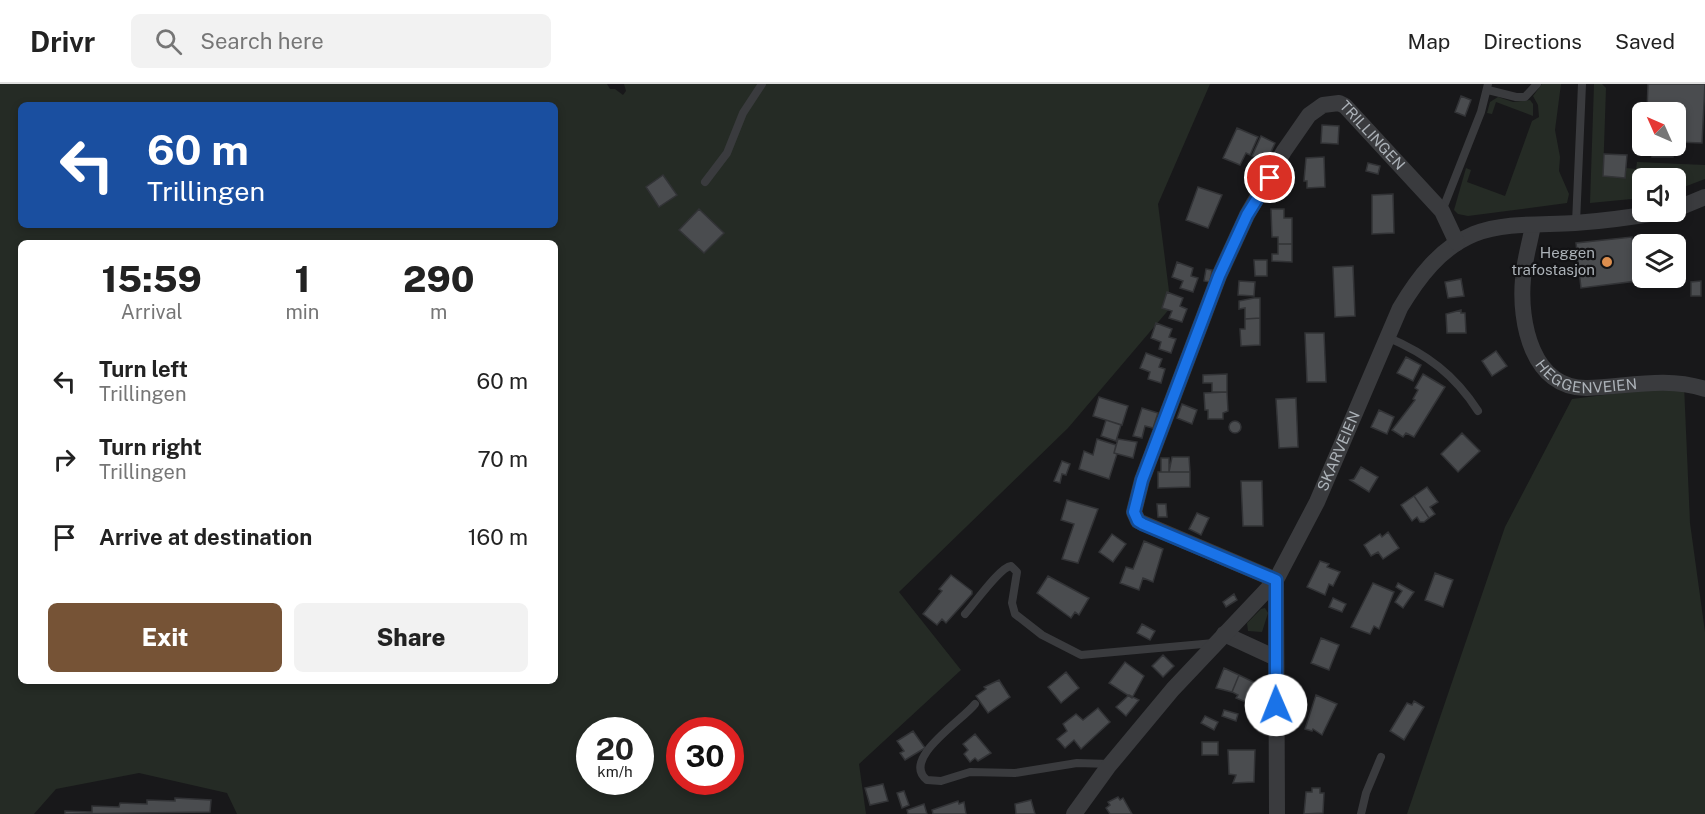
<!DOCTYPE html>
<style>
body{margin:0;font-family:"Public Sans",sans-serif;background:#f2f2f2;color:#222;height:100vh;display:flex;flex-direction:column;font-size:22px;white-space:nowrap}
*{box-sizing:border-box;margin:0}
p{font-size:20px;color:#767676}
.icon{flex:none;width:33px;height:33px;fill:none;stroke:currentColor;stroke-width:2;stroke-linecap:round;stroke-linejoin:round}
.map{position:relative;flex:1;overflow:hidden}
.details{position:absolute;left:18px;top:156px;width:540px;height:444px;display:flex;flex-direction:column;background:#fff;border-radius:9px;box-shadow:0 3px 9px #0003}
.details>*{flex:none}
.guide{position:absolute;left:18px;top:18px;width:540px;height:126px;border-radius:9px;box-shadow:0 3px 9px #0003;background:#1a4fa0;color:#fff;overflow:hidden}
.needle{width:39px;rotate:315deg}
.controls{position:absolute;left:1632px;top:18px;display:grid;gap:12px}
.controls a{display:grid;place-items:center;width:54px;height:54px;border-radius:9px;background:#fff;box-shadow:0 3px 9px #0003;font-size:30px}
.speed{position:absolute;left:576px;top:633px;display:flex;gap:12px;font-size:30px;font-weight:700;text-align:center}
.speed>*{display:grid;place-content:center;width:78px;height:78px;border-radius:50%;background:#fff;box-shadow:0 3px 9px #0003;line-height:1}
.speed small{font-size:15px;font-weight:400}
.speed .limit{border:9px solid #d22;background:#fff;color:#111}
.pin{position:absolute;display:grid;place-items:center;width:51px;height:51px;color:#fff;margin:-26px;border:3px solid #fff;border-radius:50%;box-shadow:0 2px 6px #0007}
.me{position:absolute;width:66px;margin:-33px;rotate:359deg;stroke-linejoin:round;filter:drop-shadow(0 0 4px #0008)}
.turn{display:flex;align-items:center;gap:21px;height:126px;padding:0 30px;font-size:27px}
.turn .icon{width:78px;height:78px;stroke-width:2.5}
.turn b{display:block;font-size:42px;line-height:51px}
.eta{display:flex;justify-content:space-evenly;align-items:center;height:102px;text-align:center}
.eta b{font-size:36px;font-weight:800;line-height:42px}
.action{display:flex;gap:12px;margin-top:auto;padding:12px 30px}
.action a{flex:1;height:69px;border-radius:9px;background:#765336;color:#fff;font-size:24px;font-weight:800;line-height:69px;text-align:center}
.action a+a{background:#f2f2f2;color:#222}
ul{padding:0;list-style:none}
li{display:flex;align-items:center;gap:18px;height:78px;padding:0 30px}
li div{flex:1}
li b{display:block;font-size:22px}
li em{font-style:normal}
header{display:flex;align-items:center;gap:36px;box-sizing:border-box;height:84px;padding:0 30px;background:#fff;border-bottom:2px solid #e0e0e0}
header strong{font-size:28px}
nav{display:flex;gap:33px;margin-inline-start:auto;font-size:21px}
.search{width:420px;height:54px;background:#f2f2f2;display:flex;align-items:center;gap:15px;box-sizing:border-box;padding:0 21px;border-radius:9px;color:#767676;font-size:22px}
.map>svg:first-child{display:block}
.green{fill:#252b25;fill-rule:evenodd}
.building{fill:#4a4c4f;stroke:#323336;stroke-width:1.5}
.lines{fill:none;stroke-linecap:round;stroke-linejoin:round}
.lane{stroke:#3a3b3e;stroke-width:8}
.street{stroke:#3a3b3e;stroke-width:16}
.route-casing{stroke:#114b97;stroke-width:15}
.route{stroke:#1a73e8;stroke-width:10}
.poi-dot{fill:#dc8e4e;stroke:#131315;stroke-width:2}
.labels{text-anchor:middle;stroke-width:4.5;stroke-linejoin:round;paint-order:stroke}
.street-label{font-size:15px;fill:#acb2b8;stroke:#131315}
.poi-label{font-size:15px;fill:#acb2b8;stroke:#131315;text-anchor:end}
</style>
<header>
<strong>Drivr</strong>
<div class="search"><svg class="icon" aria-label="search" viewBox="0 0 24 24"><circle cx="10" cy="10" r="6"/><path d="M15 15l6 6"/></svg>Search here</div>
<nav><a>Map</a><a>Directions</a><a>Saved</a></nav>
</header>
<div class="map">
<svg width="1705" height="730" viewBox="0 0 1705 730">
<rect width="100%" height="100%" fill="#18181a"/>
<path class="green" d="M0,0H607L610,5H615L623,11L626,7L624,0H1210L1158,120L1171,223L1068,344L899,508L961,586L859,680L866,730H237L227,709L139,689L56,705L34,730H0ZM21,21H555V141H21ZM21,159H555V597H21ZM590,646H640V698H590ZM680,646H730V698H680Z
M1542,0H1561L1555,46L1560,73L1559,87L1569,110L1567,119L1468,132L1458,130L1454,126L1466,84L1471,86L1467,98L1505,112L1532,37L1539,33L1538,21L1533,12Z
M1594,0H1602L1606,4L1603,92L1625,94L1626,84L1636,85L1637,78L1705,81V95L1676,106V94H1642V114L1590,119Z
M1498,13L1513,18L1530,16L1533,20V32L1496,18L1492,30L1487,29L1490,18Z
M1684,301L1690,439L1705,548V730H1407L1505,443L1572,315Z
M1265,524L1268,529L1262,548L1248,547L1247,539L1261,525Z"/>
<path class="building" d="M1648,0H1705L1702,59L1676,58V28H1647Z
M1461,12L1471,16L1465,32L1455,28Z
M1322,41L1339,42L1338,60L1321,59Z
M1237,44L1258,53L1250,71L1246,69L1240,81L1223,74Z
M1261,52L1275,59L1266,79L1252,72Z
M1652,62H1674L1673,73H1652Z
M1604,70L1627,71L1625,94L1603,92Z
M1324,73L1325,103L1307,104V97H1304L1306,74Z
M1368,79L1380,82L1378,90L1366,87Z
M663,91L677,111L659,123L646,103Z
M1198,103L1222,111L1208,144L1186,136Z
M1393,110L1394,149L1372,150V111Z
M699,125L724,149L704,169L679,146Z
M1271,125H1284V134H1292V160H1278V153H1272Z
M1632,153L1637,197L1581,204L1576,159Z
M1278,160H1292V178L1272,177V170H1278Z
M1254,176H1267V192H1255Z
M1177,178L1193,184L1191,192L1198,194L1193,208L1180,204L1183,197L1172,193Z
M1353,182L1355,232L1335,233L1333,183Z
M1206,185L1212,186L1210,198L1204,197Z
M1461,195L1464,212L1448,214L1445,198Z
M1239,197L1255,198L1254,212L1238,211Z
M1701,197V212H1691V198Z
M1167,208L1183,214L1180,222L1187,225L1182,238L1169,234L1172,227L1162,224Z
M1254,214H1260V234L1245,235V224L1239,225V217Z
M1461,226V229H1465L1466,249H1447L1446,230Z
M1260,234V261L1241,262L1240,245H1245V235Z
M1156,239L1172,245L1169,253L1176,255L1171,269L1159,265L1161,258L1151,254Z
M1305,249H1324L1326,298H1307Z
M1496,267L1507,282L1492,292L1482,277Z
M1146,269L1162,275L1159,283L1165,285L1161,299L1148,295L1150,288L1140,284Z
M1406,273L1421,281L1413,297L1397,289Z
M1227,290V308H1212V299H1203V291Z
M1423,290L1445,303L1414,353L1406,349L1403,353L1392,346L1415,316L1413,315L1418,306L1415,304Z
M1227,308L1228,327L1223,329V335H1208V326H1205L1204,309Z
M1099,313L1128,322L1122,341L1093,332Z
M1296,314L1298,363L1279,364L1276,315Z
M1182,320L1197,326L1192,340L1177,334Z
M1142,324L1158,329L1153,344L1145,342L1142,354L1133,352Z
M1379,326L1394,333L1387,350L1371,343Z
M1106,336L1121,341L1116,357L1101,352Z
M1229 343a6 6 0 1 1 12 0a6 6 0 1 1-12 0Z
M1462,349L1480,367L1458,388L1441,370Z
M1097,355L1116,361L1114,369L1117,370L1109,395L1079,385L1084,367L1093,371Z
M1118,355L1137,358L1133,374L1114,369Z
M1172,373H1189L1190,388H1169Z
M1161,374H1169V388H1161Z
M1062,377L1070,380L1066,391L1062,390L1060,399L1054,397Z
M1361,383L1378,393L1369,408L1350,396L1354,395Z
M1158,388H1190V403L1158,404Z
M1241,397H1262L1263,442H1243Z
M1427,403L1438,418L1430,423L1435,430L1429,434L1414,412Z
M1414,412L1429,434L1424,438H1420L1417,433L1412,437L1401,421Z
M1067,416L1098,425L1078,479L1062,475L1074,440L1061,436Z
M1157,420H1166L1167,433H1158Z
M1197,429L1209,434L1201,451L1189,445Z
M1388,448L1399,464L1383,475L1378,468L1371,472L1364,461L1380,450L1382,453Z
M1112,450L1126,460L1113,478L1099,468Z
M1144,457L1163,465L1153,498L1143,494L1139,506L1120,499L1126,483L1133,485Z
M1320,477L1329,480L1327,483L1340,488L1333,502L1329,500L1325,511L1307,503Z
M1435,489L1453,496L1443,523L1425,516Z
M951,491L972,507V510L946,539L942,535L937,541L923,530L942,507L939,505Z
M1048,492L1089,514L1079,531L1075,528L1071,534L1037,509Z
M1373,499L1394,508L1379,545L1374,542L1370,550L1351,543Z
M1398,499L1414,508L1403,524L1395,518L1402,507L1396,503Z
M1234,510L1237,516L1226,523L1223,518Z
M1333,514L1346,520L1342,528L1329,523Z
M1142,540L1155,547L1150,556L1137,549Z
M1321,554L1339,561L1329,586L1311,579Z
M1163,571L1174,582L1163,593L1152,582Z
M1125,578L1144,592L1132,614L1109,599Z
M1224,584L1239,591L1232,608L1216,604Z
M1066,588L1079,604L1061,619L1048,603Z
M1239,591L1264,603L1258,618L1250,615L1248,619L1236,614L1238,611L1232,608Z
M999,596L1010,613L988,629L976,612L986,605L984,603Z
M1129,611L1139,616L1126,632L1116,623Z
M1316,611L1337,620L1322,651L1313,645L1312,647L1305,645Z
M1414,617L1424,623L1404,656L1390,647L1407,619L1412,621Z
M1098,624L1110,638L1081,665L1074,656L1065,664L1057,655L1067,647L1063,640L1076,630L1083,636Z
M1224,626L1238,630L1236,637L1222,632Z
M1205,632L1218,638L1214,646L1201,639Z
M913,647L925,664L905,676L900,669L904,667L897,657Z
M975,650L991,669L978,677L975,674L970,678L964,670L968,666L963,660Z
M1202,658H1218V671H1202Z
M1228,666H1255L1254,698L1233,699L1236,691L1229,690Z
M883,700L888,717L870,721L865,704Z
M1312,704H1320V709H1324L1323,729L1304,730L1306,708H1312Z
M904,707L909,721L902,724L897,709Z
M1118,713L1120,716L1123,714L1132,730H1110L1106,724L1110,721L1108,718Z
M175,714L211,716L210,728L65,730V727L92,728V722L119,723L120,719L147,720V716L175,717Z
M1031,716L1035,730H1016L1015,720Z
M958,717L959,720L964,718L966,730H933L932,726Z
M924,720L927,730H908L907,726Z"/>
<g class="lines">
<path class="lane" d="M1488,6L1516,13H1525L1537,0
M705,98L727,69L743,29L762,0
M1442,127L1481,28L1488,0
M1576,139L1582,0
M1387,253C1427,270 1455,291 1478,327
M965,530C975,519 1000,483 1011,482L1017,488L1012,519L1015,530L1042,551L1081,571L1214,559
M975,620C963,636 900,675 927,696L941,697L970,688L1015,689L1077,679L1110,680
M1361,730L1366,709L1381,673"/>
<g class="street">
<path d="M1676,125L1705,113"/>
<path id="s1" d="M1533,141C1530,159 1524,177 1523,195C1519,238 1532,305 1587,304C1626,303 1666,292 1705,305"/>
<path d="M1224,550L1276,574"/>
<path id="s2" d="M1074,730L1108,683L1173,605L1276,496L1317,418L1400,224C1418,194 1440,164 1474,150C1505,138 1542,141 1575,139C1604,137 1633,133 1662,128"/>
<path id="s3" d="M1277,730L1276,496L1138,437L1134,428L1142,396L1219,192L1247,131L1284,67L1309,31L1323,21L1339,19L1345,22L1442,127L1457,159"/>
</g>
</g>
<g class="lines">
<defs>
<path id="route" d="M1270,94L1247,131L1219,192L1142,396L1134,428L1138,437L1143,440L1276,496V621"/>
</defs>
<use href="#route" class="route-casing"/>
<use href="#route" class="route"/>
</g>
<circle class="poi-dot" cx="1607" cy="178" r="6"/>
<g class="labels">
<g class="street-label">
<text dy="5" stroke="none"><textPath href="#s3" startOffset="910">TRILLINGEN</textPath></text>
<text dy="5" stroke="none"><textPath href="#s1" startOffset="194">HEGGENVEIEN</textPath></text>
<text dy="5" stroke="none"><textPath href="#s2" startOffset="453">SKARVEIEN</textPath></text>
</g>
<g class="poi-label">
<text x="1595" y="174">Heggen<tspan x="1595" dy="17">trafostasjon</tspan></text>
</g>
</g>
</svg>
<div class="controls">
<a><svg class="needle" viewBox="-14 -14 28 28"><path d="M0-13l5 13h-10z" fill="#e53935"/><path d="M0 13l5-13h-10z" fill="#767676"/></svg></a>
<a><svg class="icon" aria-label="sound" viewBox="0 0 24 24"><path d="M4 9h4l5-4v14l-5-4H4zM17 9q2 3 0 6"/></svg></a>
<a><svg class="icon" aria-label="layers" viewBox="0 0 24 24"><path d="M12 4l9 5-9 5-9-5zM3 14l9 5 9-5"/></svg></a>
</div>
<div class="speed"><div>20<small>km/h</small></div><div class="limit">30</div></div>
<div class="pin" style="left:1270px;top:94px;background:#d93025"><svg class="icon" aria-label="arrive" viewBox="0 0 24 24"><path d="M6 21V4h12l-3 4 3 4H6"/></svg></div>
<svg class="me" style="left:1276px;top:621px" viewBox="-20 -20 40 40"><circle r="19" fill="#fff"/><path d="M0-13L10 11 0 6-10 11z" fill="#1a73e8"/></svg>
<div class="guide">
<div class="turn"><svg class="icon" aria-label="left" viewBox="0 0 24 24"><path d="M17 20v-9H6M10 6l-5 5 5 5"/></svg><div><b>60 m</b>Trillingen</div></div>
</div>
<section class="details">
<div class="eta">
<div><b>15:59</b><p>Arrival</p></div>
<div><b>1</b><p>min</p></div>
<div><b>290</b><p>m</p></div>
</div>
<ul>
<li><svg class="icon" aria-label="left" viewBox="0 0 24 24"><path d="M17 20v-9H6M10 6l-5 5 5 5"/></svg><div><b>Turn left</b><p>Trillingen</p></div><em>60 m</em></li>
<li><svg class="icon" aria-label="right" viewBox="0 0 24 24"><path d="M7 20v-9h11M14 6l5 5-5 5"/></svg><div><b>Turn right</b><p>Trillingen</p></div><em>70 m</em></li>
<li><svg class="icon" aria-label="arrive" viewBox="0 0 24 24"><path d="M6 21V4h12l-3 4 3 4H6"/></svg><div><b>Arrive at destination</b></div><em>160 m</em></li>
</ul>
<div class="action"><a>Exit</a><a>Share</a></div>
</section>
</div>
